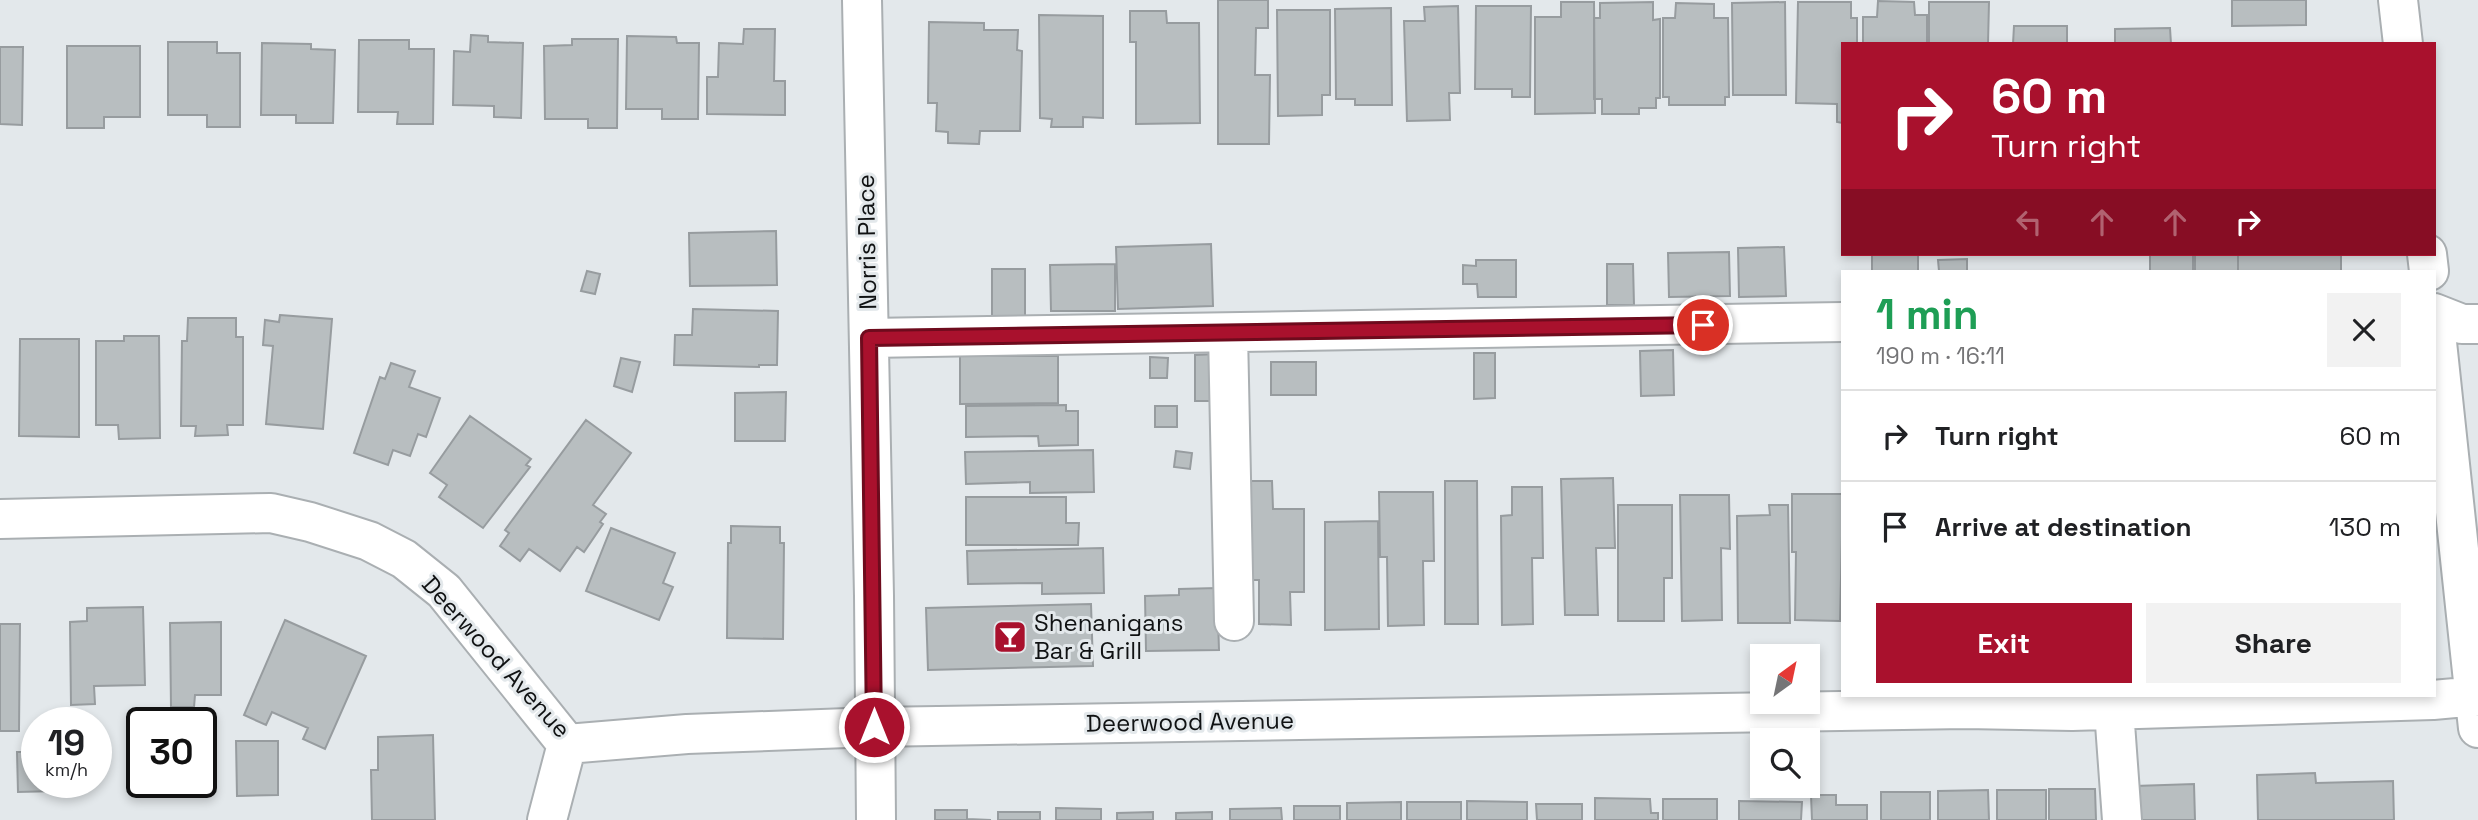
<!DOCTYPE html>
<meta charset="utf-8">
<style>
body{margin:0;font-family:"Space Grotesk",sans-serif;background:#f2f2f2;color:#202124;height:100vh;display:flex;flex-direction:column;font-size:26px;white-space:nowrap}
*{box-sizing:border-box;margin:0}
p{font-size:23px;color:#757577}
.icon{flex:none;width:38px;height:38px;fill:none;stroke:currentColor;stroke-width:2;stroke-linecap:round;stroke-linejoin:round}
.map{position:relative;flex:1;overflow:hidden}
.drawer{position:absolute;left:1841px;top:270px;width:595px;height:427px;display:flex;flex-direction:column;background:#fff;border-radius:0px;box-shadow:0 4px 10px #0003}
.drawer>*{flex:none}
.guide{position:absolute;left:1841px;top:42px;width:595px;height:214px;border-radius:0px;box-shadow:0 4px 10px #0003;background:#a9112d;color:#fff;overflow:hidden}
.needle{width:46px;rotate:33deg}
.controls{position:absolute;left:1750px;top:644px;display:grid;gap:14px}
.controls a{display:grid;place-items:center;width:70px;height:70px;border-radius:0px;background:#fff;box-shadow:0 4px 10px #0003;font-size:35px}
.speed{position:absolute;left:21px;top:707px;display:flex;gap:14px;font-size:35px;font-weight:700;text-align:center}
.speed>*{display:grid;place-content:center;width:91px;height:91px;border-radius:50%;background:#fff;box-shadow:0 4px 10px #0003;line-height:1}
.speed small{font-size:18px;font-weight:400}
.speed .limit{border:4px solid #111;border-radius:10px;background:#fff;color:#111}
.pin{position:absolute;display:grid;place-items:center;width:60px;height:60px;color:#fff;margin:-30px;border:4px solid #fff;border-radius:50%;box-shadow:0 2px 7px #0007}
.me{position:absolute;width:77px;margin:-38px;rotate:0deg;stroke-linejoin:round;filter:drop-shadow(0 0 5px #0008)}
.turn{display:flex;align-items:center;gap:24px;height:147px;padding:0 35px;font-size:32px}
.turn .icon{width:91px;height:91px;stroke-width:2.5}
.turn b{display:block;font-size:49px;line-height:60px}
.lanes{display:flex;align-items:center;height:66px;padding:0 35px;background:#0003;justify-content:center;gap:35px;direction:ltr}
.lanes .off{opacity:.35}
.round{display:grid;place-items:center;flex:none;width:74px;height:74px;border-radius:0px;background:#f2f2f2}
.summary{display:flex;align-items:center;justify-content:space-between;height:119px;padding:0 35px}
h1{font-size:42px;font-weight:800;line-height:52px;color:#1e9e55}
.cta{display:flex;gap:14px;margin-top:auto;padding:14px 35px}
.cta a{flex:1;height:80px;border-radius:0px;background:#a9112d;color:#fff;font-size:28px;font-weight:800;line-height:80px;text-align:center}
.cta a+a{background:#f2f2f2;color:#202124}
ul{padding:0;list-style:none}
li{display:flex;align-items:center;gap:21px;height:91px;padding:0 35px;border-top:2px solid #e0e0e0}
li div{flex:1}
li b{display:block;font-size:26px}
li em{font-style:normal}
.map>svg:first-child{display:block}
.building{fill:#b8bec0;stroke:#979c9f;stroke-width:2}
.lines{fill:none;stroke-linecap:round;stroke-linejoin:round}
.minor-casing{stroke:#aaafb2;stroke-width:42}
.minor{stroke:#fff;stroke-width:38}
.route-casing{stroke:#6e0b1d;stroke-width:18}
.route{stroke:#a9112d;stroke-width:12}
.labels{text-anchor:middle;stroke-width:6;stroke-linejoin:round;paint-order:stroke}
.street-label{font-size:24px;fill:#101213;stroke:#e3e8eb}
.poi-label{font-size:24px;fill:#101213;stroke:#e3e8eb;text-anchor:start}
</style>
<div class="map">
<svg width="2478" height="820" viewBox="0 0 2478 820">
<rect width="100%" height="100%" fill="#e3e8eb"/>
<path class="building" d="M1218,0H1268V28H1256L1255,75H1270L1269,144H1218Z
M2232,0H2306V25L2232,26Z
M1878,1L1914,2L1915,15H1927V44H1863V17H1877Z
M1561,2H1594L1595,113L1535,114V17H1561Z
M1653,2V20L1660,19V98H1656V108H1639V114H1602V99H1594V18H1600V3Z
M1785,2L1786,95H1733L1732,3Z
M1798,2H1851V18H1857V44H1843V123L1837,122V104L1796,103Z
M1929,2H1989L1988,44H1929Z
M1676,3L1714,4V18H1728L1729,97H1725V105H1669V97H1663V18H1675Z
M1458,6L1460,93H1449L1450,120L1407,121L1404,21H1425L1424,7Z
M1476,6H1531L1530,97H1512V89H1475Z
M1391,8L1392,105H1355V99H1336L1335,9Z
M1277,10H1330V95H1322V115L1278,116Z
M1130,11H1166L1167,23H1199L1200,123L1136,124V42H1130Z
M1039,15L1103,16V118L1083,117V127H1051L1052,119L1040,118Z
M929,22L984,23V30H1018L1017,50L1022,51L1020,131H980L979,144L948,143V132L936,131L937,103H928Z
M2014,26H2067V44H2013Z
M2170,28L2171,44H2115V29Z
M744,29H775L774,81H785V115L707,114V77H718L719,43L743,44Z
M471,35L488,36V42L523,43L521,118L494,117V106L453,105L454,51L470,52Z
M627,36L676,37L677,43H699L698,119H662V109H626Z
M572,39H618L617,128H588V119H545L544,46L572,45Z
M359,40H409V49H434L433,124H397L398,112H358Z
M168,42H217V53H240V127H207V115H168Z
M262,43L311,44V49L335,50L333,123H296V115H261Z
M67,46H140V117H104V128H67Z
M0,47H23L22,125L0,124Z
M776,231L777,285L690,286L689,233Z
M1211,244L1213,306L1118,309L1116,247Z
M1784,247L1786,296L1739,297L1738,248Z
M1729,252L1730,296L1669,297L1668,253Z
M1872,254H1918V271H1872Z
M2150,254H2193V271H2150Z
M2195,254H2238V271H2195Z
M2238,254L2341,255V271H2238Z
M1967,259V271H1939L1938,260Z
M1476,260H1516V297H1478L1477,284H1463V265L1476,266Z
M1115,264V311H1051L1050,265Z
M1607,264H1633L1634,305H1607Z
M992,269H1025V317H992Z
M587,271L600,274L595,294L581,291Z
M693,309L778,311L777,365H759V367L674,365L675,335H692Z
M280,315L332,319L323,429L266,424L273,346L263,345L265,320L279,322Z
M188,318H236V337H243V425H227L228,435L195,436L196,426H181L182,341H187Z
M124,336H159L160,438L119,439L118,425H96V341H124Z
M20,339H79V437L19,436Z
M1673,350L1674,395L1641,396L1640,351Z
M1474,353H1495V398L1474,399Z
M1218,354V401H1195V355Z
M960,356H1058V403L960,404Z
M1150,357L1168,358L1167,378H1150Z
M621,358L640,362L632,392L614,386Z
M1271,362H1316V395H1271Z
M391,363L415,371L409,387L440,398L426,437L418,434L410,456L393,450L388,465L354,453L380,377L385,379Z
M786,392L785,441H735V393Z
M1066,405V411H1078V445L1039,446L1038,436L966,437V406Z
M1155,406H1177V427H1155Z
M470,416L531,459L526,465L530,467L483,528L439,497L447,485L430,473Z
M586,420L631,453L593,505L606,514L600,522L603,524L584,552L577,547L560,571L529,549L520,561L500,546L509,533L505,530Z
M1093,450L1094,492L1030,493V482L966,484L965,452Z
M1176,451L1192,453L1190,469L1174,467Z
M1613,478L1615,548H1596L1598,615H1565L1561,479Z
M1248,481H1272L1273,509H1304V592H1290L1291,625L1259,624V580H1248Z
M1445,481H1477L1478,624H1445Z
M1512,487H1542L1543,558H1532L1533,624L1502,625L1501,516L1512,515Z
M1379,492H1433L1434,561H1423L1424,625L1388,626L1387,557H1380Z
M1792,494H1843L1840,621L1795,620L1796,552H1792Z
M1680,495H1729L1730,549L1721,548L1722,620L1682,621Z
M966,497H1066V523H1079L1078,545H966Z
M1618,505H1672V578H1664V621H1618Z
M1769,505H1788L1790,623H1738L1737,516L1770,515Z
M1378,521L1379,629L1325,630V522Z
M731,526L780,527V543H784L783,639L727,638L728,543H731Z
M611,528L675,553L663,583L673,587L659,620L586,591Z
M1103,548L1104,593L1042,594V583L968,584L967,551Z
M1217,588L1219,650L1146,651L1145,596L1179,595V589Z
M1091,604L1093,666L928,670L926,608Z
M143,607L145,685L94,686L95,704L71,705L70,622L87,621V608Z
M285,620L366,656L325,749L303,739L308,728L272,712L266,725L244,715Z
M221,622V695H195L194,707H171L170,623Z
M0,624H20L19,731H0Z
M433,735L435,820H372L371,770H378V737Z
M236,741H278V795L237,796Z
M17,752H37V782H57V791L18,792Z
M2315,773L2316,783L2393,781L2394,820H2258L2257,775Z
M2194,784L2195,820H2136L2135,786Z
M2049,789H2095L2096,820H2049Z
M1988,790L1989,820H1938V791Z
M1997,790H2046V820H1997Z
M1881,792H1930V820H1881Z
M1811,795H1836V805H1867V820H1812Z
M1595,798L1650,799L1651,813H1658V820H1595Z
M1663,799H1717V820H1663Z
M1467,801L1527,802V820H1467Z
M1739,801L1802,802L1801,820H1739Z
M1401,802V820H1347V803Z
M1407,802H1461V820H1407Z
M1536,804H1582V820H1537Z
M1294,806H1340V820H1294Z
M1056,808L1101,809V820H1056Z
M1281,808L1282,820H1230V809Z
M935,810H967V819L991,820H935Z
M998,812H1040V820H998Z
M1153,812V820H1117V813Z
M1212,812V820H1176V813Z"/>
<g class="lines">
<defs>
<path id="minor" d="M862,0L874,596L876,820
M2398,0L2403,44
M2427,254L2429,271
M2434,313L2462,324H2478
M2434,314L2478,728
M1228,333L1234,621
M869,338L1843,322
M0,519L271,513L310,522L369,541L404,559L444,591L567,744
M2114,710L2122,820
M567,744L687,734L874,727L1965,709L2072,711L2433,700L2478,696
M547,820L567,744"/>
</defs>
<use href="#minor" class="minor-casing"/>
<use href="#minor" class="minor"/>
</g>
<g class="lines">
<defs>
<path id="route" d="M874,727L869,338L1703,325"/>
</defs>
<use href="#route" class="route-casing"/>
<use href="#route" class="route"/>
</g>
<defs>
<symbol id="bar-square" viewBox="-11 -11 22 22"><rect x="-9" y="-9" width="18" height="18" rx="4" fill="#a9112d" stroke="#e3e8eb"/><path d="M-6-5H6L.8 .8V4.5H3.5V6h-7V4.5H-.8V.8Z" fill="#fff"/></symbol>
</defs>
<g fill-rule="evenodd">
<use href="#bar-square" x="991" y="618" width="38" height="38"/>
</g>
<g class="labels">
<g class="street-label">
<text transform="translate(867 242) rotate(-91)" y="8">Norris Place</text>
<text transform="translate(496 657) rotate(48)" y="8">Deerwood Avenue</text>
<text transform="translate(1190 722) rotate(-1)" y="8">Deerwood Avenue</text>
</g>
<g class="poi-label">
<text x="1034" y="631">Shenanigans<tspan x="1034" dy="28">Bar &amp; Grill</tspan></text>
</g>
</g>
</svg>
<div class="controls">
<a><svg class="needle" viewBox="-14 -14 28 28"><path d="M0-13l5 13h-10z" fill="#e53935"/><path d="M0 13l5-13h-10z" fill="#757577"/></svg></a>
<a><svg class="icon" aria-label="search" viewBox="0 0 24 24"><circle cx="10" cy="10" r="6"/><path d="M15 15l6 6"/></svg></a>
</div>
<div class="speed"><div>19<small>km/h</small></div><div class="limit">30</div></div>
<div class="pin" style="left:1703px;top:325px;background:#d93025"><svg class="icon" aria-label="arrive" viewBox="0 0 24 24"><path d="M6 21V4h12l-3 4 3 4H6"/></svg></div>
<svg class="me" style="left:874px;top:727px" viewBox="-20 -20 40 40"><circle r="17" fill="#a9112d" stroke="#fff" stroke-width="3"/><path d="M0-11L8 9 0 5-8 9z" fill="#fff"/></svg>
<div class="guide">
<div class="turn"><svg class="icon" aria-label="right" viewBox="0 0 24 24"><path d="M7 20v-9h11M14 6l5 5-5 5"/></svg><div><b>60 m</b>Turn right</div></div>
<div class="lanes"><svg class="icon off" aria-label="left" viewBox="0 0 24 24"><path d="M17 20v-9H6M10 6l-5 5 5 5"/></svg><svg class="icon off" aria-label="ahead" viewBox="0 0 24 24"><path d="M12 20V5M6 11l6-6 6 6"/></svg><svg class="icon off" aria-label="ahead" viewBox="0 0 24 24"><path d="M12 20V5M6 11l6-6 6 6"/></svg><svg class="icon" aria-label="right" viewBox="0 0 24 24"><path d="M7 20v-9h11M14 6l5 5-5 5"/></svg></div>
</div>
<section class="drawer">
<div class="summary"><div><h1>1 min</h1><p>190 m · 16:11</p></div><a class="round"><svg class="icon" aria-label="close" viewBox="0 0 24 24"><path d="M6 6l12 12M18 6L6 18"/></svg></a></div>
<ul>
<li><svg class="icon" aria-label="right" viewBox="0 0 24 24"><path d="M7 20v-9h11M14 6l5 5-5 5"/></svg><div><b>Turn right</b></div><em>60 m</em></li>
<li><svg class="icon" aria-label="arrive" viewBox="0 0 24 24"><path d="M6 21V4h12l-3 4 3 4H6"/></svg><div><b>Arrive at destination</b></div><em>130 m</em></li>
</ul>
<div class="cta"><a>Exit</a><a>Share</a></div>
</section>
</div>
